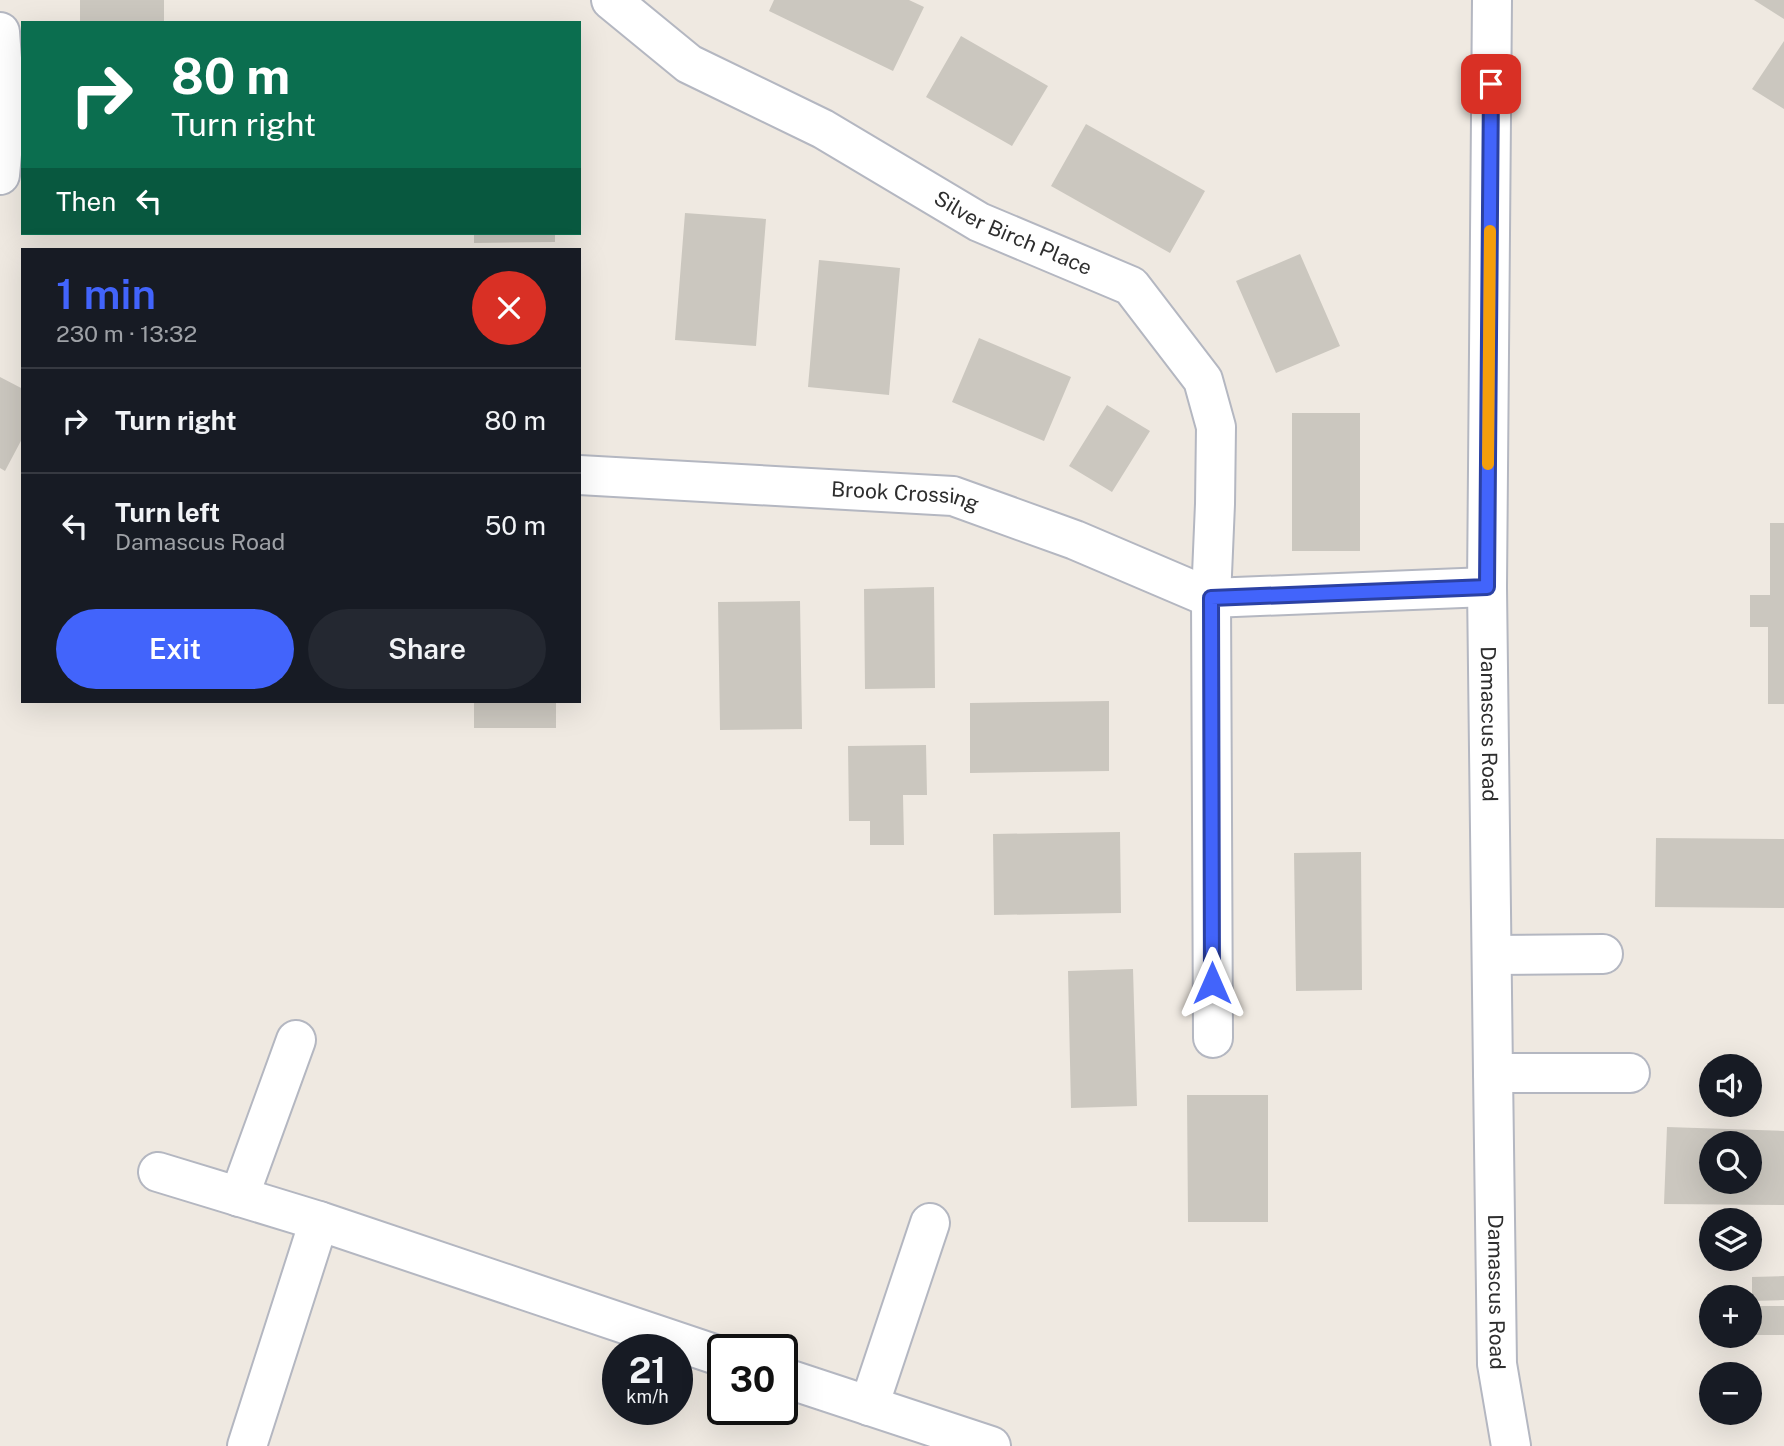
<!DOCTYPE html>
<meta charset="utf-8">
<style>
body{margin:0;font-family:"Public Sans",sans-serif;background:#242831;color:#f1f3f6;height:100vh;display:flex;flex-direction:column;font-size:26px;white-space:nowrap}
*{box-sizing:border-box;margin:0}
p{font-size:23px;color:#9ea1a6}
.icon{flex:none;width:38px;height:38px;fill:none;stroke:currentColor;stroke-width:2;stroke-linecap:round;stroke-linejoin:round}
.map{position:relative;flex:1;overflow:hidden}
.side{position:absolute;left:21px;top:248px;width:560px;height:455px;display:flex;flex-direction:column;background:#171b24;border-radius:0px;box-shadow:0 7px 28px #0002}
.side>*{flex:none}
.top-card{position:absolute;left:21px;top:21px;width:560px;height:214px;border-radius:0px;box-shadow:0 7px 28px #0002;background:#0b6e4f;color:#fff;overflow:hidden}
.tools{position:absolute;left:1699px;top:1054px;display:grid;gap:14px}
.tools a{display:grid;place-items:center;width:63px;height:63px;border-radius:50%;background:#171b24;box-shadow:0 7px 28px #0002;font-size:35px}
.speed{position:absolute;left:602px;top:1334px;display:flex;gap:14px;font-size:35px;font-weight:700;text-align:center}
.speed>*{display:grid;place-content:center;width:91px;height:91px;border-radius:50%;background:#171b24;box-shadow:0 7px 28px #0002;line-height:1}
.speed small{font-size:18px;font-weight:400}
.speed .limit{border:4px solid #111;border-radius:10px;background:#fff;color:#111}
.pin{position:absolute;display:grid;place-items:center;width:60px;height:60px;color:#fff;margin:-30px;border-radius:14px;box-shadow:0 4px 10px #0006}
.me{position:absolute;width:77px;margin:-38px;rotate:0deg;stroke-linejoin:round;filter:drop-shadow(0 0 5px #0008)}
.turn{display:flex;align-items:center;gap:24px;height:147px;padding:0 35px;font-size:32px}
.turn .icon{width:91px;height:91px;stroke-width:2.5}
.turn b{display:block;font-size:49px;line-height:60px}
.then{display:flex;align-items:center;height:66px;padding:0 35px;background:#0003;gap:14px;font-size:26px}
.round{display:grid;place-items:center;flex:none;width:74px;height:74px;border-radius:37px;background:#242831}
.overview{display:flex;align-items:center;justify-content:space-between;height:119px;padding:0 35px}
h1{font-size:42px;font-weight:600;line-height:52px;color:#4264fb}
.cta{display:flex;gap:14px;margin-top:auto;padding:14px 35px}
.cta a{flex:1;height:80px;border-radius:42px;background:#4264fb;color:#fff;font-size:28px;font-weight:600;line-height:80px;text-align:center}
.cta a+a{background:#242831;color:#f1f3f6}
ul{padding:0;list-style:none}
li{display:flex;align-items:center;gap:21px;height:105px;padding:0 35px;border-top:2px solid #363941}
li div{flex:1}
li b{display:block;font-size:26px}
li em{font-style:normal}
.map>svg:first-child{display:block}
.building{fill:#cbc7bf;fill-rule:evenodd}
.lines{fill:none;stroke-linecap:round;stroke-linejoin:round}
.minor-casing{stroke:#b4b7c1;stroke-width:42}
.minor{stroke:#fff;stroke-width:38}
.route-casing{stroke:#2b41a3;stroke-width:18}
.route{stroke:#4264fb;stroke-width:12}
.slow{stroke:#f59e0b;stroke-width:12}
.labels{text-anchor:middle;stroke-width:5;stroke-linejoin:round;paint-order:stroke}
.street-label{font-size:21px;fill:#2e2e2e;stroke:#fff}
</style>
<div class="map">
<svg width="1784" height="1446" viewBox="0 0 1784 1446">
<rect width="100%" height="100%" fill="#efe9e1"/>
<path class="building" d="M80,0H164V23H80Z
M774,0H909L924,7L893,71L769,11Z
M1754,0H1784V19Z
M961,36L1048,86L1012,146L926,97Z
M1784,41V109L1752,89Z
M1086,124L1205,191L1170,253L1051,186Z
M685,213L766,219L756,346L675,340Z
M474,233H555V242L474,243Z
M1300,254L1340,346L1276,373L1236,281Z
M819,260L900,268L889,395L808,387Z
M979,338L1071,377L1044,441L952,402Z
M0,377L23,389V437L5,471L0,468Z
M1107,405L1150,431L1112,492L1069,466Z
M1292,413H1360V551H1292Z
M1770,523H1784V704H1768V627H1750V595H1770Z
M934,587L935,688L865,689L864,589Z
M800,601L802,729L720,730L718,602Z
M1109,701V771L970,773V703Z
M474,702H556V728H474Z
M926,745L927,795H903L904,845H870V821H849L848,746Z
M1120,832L1121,913L994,915L993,834Z
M1656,838L1784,839V908L1655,907Z
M1361,852L1362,990L1296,991L1294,853Z
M1133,969L1137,1106L1071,1108L1068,971Z
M1187,1095H1268V1222H1188Z
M1667,1127L1784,1131V1205L1664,1204ZM1712,1143H1750V1181H1712Z
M1784,1276V1300L1752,1301V1277Z
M1750,1306H1784V1335H1750Z"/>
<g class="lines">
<defs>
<g id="minor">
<path id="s1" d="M611,0L689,64L823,129L979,222L1131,286L1203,380L1216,427L1215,504L1211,598L1213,1038"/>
<path id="s2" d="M1492,0L1487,587L1493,1073L1497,1364L1511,1446"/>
<path d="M0,32L6,112L0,175"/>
<path id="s3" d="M579,475L953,496L1075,540L1211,598L1487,587"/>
<path d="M1492,955L1603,954"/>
<path d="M1493,1073H1630"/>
<path d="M158,1172L319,1221"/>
<path d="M239,1197L296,1040"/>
<path d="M782,1377L991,1446"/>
<path d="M869,1406L930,1223"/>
<path d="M247,1446L319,1221L723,1357"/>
</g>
</defs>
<use href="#minor" class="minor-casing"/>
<use href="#minor" class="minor"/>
</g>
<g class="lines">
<defs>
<path id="route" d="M1212,983L1211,598L1487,587L1491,84"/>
</defs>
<use href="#route" class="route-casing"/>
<use href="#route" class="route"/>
<path class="slow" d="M1488,464L1490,231"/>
</g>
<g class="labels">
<g class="street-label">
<text dy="7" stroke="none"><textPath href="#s1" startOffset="467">Silver Birch Place</textPath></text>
<text dy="7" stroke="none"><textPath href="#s3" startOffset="327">Brook Crossing</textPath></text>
<text dy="7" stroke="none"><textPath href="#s2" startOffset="724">Damascus Road</textPath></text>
<text dy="7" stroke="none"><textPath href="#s2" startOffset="1292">Damascus Road</textPath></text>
</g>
</g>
</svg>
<div class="tools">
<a><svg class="icon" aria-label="sound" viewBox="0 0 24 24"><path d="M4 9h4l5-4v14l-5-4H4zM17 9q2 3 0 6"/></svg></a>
<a><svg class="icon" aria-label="search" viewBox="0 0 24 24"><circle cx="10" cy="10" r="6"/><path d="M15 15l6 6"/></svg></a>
<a><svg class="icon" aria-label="layers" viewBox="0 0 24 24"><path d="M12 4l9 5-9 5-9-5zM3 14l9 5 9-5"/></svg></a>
<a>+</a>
<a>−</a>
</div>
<div class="speed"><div>21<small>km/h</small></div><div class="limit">30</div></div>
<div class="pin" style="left:1491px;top:84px;background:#d93025"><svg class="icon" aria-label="arrive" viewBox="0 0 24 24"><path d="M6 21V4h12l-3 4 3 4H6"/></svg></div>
<svg class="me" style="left:1212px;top:983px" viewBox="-20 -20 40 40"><path d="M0-17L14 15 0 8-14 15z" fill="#4264fb" stroke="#fff" stroke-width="4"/></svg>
<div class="top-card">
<div class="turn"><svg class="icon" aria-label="right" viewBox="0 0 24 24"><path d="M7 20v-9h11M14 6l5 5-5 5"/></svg><div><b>80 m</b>Turn right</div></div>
<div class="then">Then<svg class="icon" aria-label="left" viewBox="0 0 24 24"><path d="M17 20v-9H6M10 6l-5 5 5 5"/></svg></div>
</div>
<section class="side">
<div class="overview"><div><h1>1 min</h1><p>230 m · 13:32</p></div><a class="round" style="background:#d93025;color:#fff"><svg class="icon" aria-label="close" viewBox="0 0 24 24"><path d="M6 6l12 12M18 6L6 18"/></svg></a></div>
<ul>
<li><svg class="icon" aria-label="right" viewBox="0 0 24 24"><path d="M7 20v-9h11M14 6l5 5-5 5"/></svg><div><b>Turn right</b></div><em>80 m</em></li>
<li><svg class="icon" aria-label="left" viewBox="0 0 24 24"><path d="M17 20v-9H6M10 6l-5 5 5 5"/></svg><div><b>Turn left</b><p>Damascus Road</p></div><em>50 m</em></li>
</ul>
<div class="cta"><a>Exit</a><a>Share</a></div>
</section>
</div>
